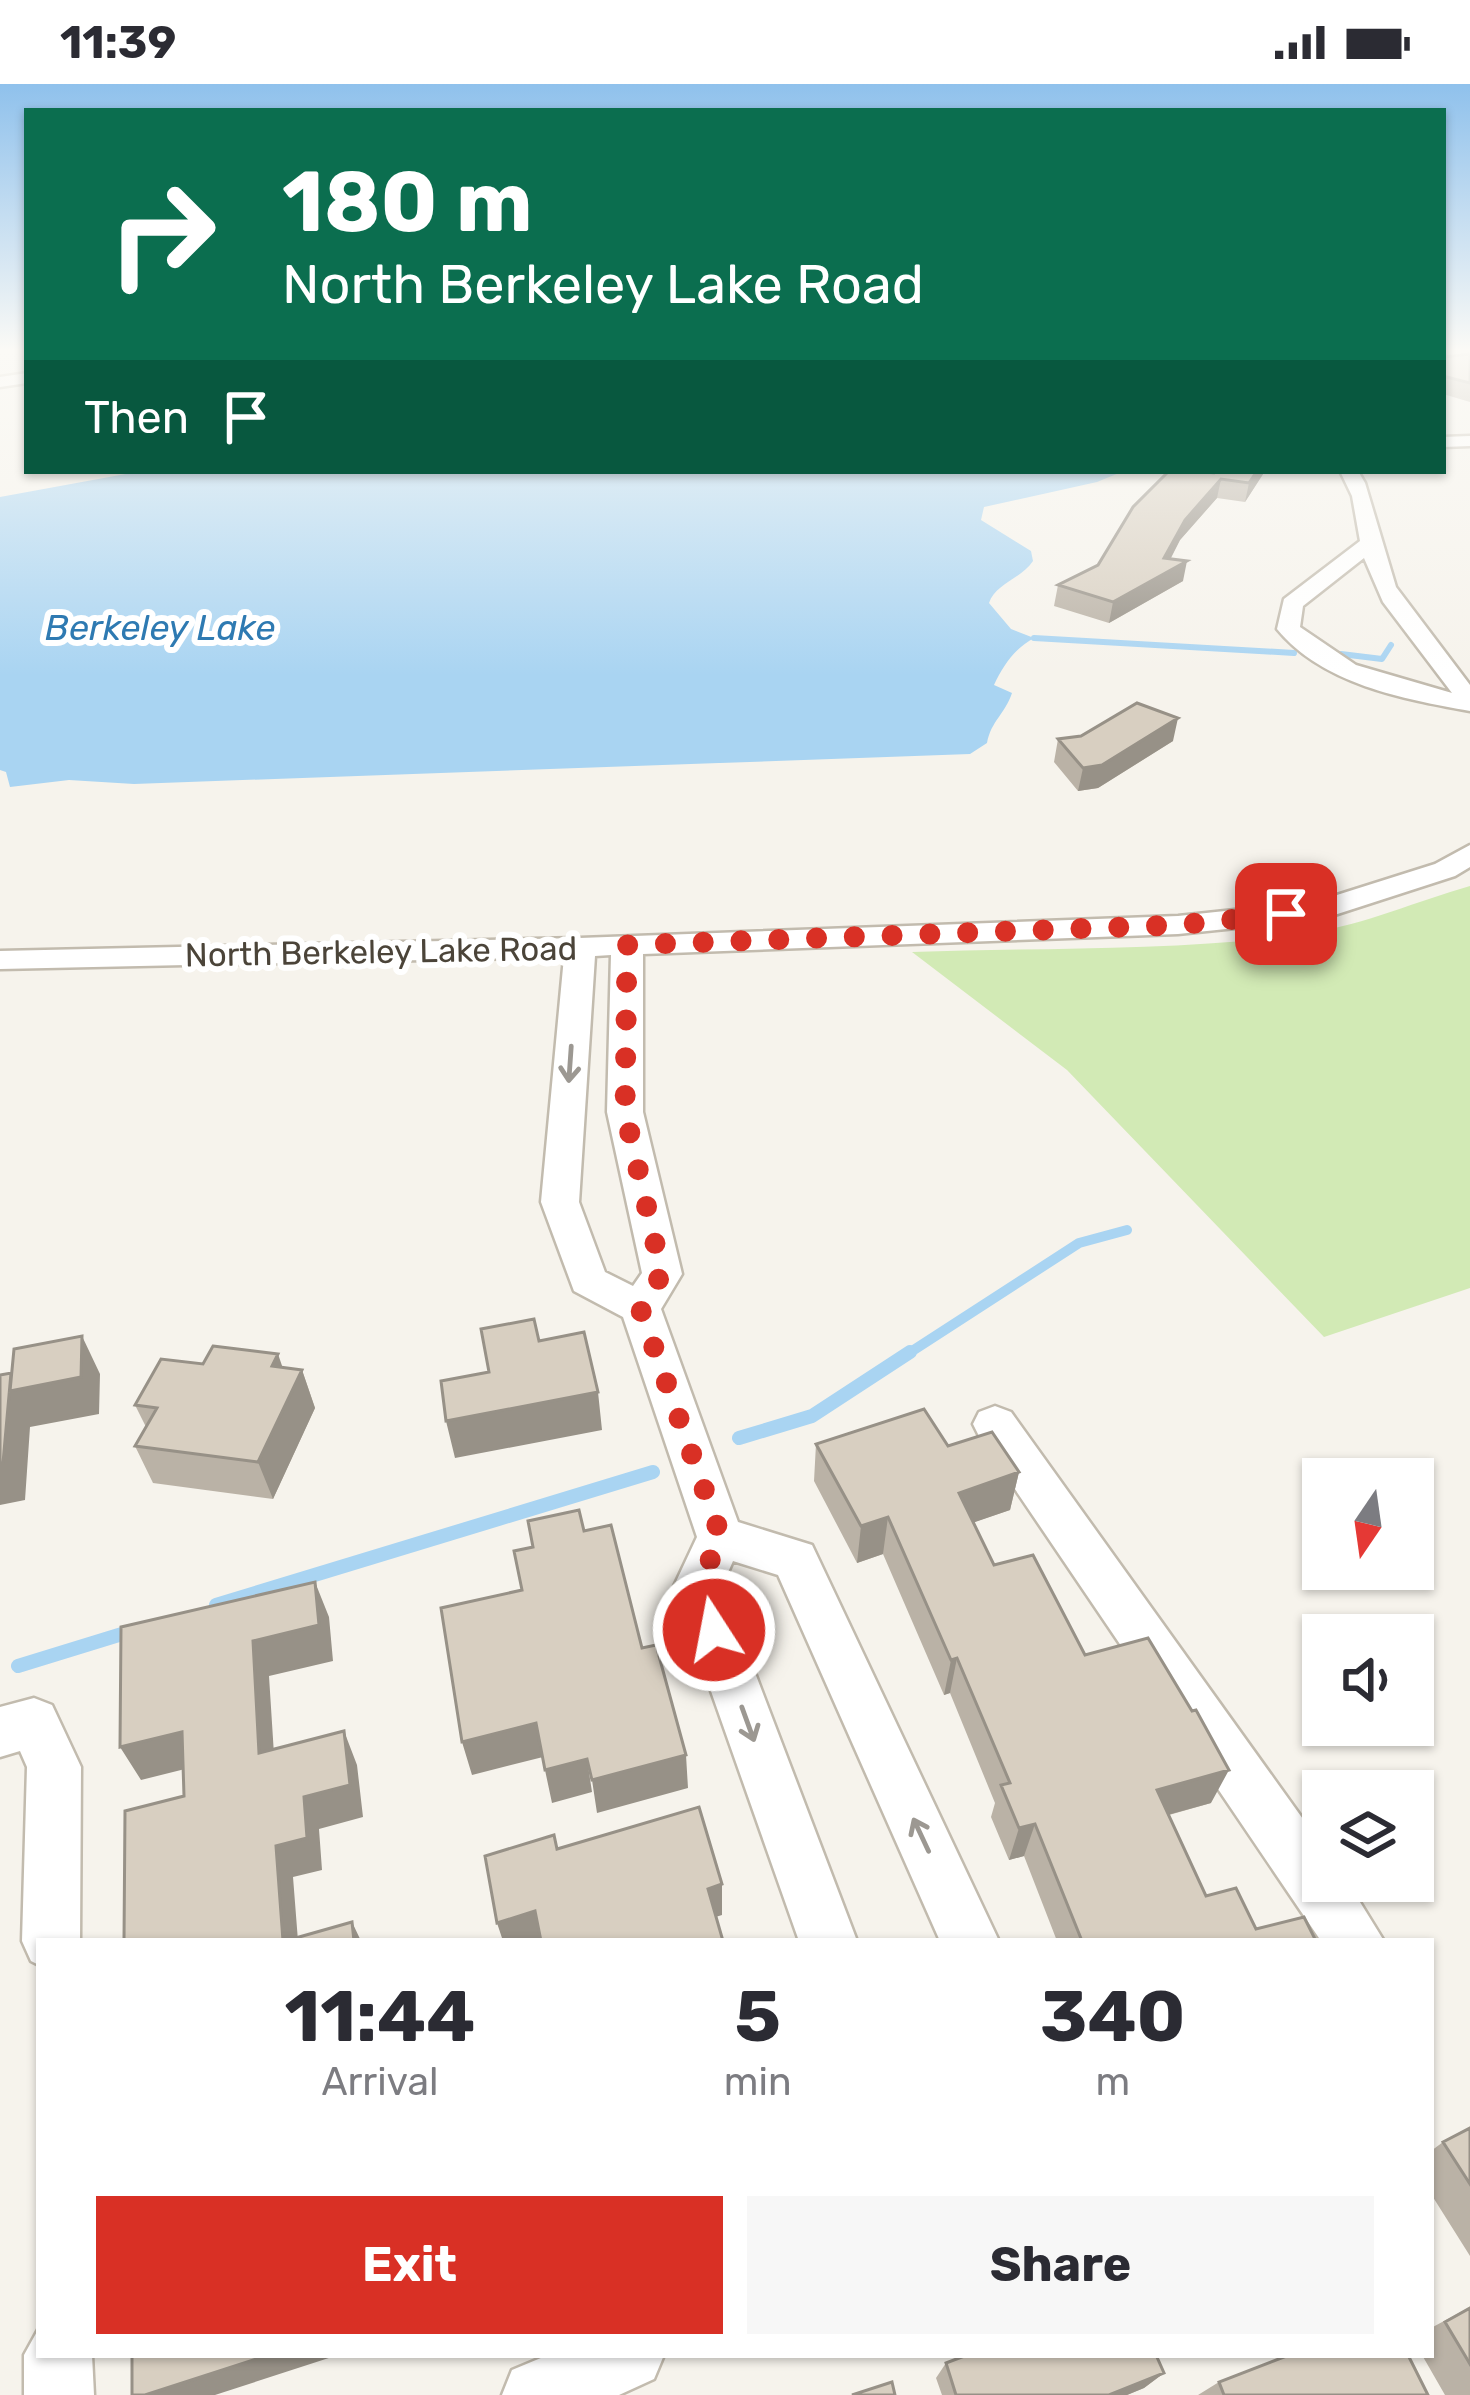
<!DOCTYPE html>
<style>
body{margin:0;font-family:Rubik,sans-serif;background:#f7f7f7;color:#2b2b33;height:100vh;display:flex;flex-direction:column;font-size:45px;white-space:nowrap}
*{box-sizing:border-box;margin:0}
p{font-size:39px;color:#7c7c81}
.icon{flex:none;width:66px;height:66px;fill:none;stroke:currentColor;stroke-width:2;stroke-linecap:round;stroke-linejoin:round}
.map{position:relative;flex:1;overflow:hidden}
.details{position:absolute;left:36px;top:1854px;width:1398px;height:420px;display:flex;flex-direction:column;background:#fff;border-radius:0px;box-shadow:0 3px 9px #0004}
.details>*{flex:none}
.guide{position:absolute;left:24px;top:24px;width:1422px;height:366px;border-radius:0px;box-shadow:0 3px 9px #0004;background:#0b6e4f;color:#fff;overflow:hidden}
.needle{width:78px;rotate:193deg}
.fabs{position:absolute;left:1302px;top:1374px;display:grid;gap:24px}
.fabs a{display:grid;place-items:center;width:132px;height:132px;border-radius:0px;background:#fff;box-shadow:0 3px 9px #0004;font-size:60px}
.pin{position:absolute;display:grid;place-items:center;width:102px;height:102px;color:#fff;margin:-51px;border-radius:24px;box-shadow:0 6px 18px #0006}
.me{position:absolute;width:132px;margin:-66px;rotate:349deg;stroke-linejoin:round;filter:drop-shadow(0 0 9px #0008)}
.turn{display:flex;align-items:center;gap:42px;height:252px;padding:0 60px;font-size:54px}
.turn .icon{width:156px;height:156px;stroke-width:2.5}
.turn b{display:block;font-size:84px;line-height:102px}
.then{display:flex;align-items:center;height:114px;padding:0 60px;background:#0003;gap:24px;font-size:45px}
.eta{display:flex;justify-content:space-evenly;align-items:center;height:204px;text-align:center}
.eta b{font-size:72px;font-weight:700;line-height:84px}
.cta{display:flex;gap:24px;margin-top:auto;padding:24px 60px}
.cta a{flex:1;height:138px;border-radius:0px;background:#d93025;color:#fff;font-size:48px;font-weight:700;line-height:138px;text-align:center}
.cta a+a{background:#f7f7f7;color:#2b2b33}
.status{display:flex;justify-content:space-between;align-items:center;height:84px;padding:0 60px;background:#fff;direction:ltr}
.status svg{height:33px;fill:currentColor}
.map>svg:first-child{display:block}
.green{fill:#d2eab5}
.water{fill:#a9d4f2}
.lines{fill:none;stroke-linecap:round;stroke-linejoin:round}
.stream-far2{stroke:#a9d4f2;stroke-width:6}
.stream-far1{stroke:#a9d4f2;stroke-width:10}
.stream{stroke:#a9d4f2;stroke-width:14}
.minor-casing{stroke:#c2bbae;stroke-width:5}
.minor{fill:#fff;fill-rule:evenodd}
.wall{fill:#bab2a6}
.shaded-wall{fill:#979187}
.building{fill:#d8cfc1;stroke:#979187;stroke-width:3}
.oneway{stroke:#9c9892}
.route{stroke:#d93025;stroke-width:21;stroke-dasharray:0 37.8}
.labels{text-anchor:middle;stroke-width:12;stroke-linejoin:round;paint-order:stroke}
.far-street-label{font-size:33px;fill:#4b4439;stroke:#fff}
.far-water-label{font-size:36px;font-style:italic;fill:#2e7ab2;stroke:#fff}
</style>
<div class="status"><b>11:39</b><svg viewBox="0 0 49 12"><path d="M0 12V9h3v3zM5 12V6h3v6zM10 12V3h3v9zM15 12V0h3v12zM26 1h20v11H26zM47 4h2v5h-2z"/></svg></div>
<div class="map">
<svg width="1470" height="2311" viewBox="0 0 1470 2311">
<rect width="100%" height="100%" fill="#f6f3ec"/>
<path class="green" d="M1470,802V1204L1324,1253L1067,986L912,868C1044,863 1180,868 1310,849C1366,840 1417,817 1470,802Z"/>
<path class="water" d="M142,387H1124L1097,398L984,423L981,436L1031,467L1033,477C1022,494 995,500 989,519L1011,545L1034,554C1015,564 1003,582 994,601L1012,609C1005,630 991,637 987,659L970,670L134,700L69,696L10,703L6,688L0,686V413Z"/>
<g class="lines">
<path class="stream-far2" d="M1034,554L1294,569
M1341,570L1382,575L1391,561"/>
<path class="stream-far1" d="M906,1271L1079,1159L1127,1146"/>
<path class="stream" d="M739,1354L812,1332L910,1268
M216,1521L653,1388
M18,1582L135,1546"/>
<defs>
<path id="minor" d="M27,289V299L0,303V293Z
M1470,352V362L1443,363V353Z
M1340,387H1358L1365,399L1396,503L1470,601V627C1403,615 1322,600 1277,545L1284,515L1360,457L1352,412ZM1364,474L1383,518L1452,609L1356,581L1300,543L1303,522Z
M1470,761V783L1455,792L1322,835L1178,850L643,870V1028L682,1190L661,1225L738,1438L812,1461L999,1857H940L778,1491L733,1477L722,1502L857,1857H799L674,1502L697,1453L623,1233L574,1207L541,1118L564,873L0,885V867L580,854L1178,832L1318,817L1435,780ZM611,871L607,1028L642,1189L633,1202L605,1188L579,1118L595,872Z
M995,1322L1011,1328L1323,1763V1797H1347L1384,1857H1321L979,1352L973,1340L979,1328Z
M34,1614L52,1621L81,1683L80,1857H39V1881L31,1877L22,1857L27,1683L20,1667L0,1673V1623Z
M39,2244V2271H92L94,2311H24V2271Z
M548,2271H664L654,2295L619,2311H502L512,2286Z"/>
</defs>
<use href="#minor" class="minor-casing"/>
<use href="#minor" class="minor"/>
</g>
<path class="wall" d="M1470,270V318L1443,310V273Z
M1265,387L1245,418L1217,414L1180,456L1171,474L1183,497L1109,539L1054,522L1058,501L1098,481L1214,389Z
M1058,655L1173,657L1098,704L1078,707L1054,678Z
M203,1280L302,1286L315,1324L273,1415L153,1399L135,1362L146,1343L135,1321Z
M816,1360L948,1362L1019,1388L1010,1426L974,1438L994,1481L1085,1571L1211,1719L1169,1731L1206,1812L1256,1845L1316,1857H1057L1024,1772L1009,1776L991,1733L995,1719L950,1609L944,1611L883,1470L857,1479L814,1397Z
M1470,2044V2172L1431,2110V2067L1443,2058Z
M1470,2223V2311H1445L1422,2271H1431V2244Z
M946,2279L1164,2289L1144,2304L1127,2311H942L936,2294Z
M1219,2298L1428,2311H1198Z"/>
<path class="shaded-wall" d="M1257,387H1265L1245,418L1249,399Z
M1221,395L1217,414L1180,456L1162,491L1187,477L1183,497L1109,539L1113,518L1164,474L1185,436Z
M1178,634L1173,657L1098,704L1078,707L1083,684Z
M82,1252L100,1290L99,1330L30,1343L25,1416L0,1421V1379L11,1289Z
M278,1270L291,1308L272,1282Z
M302,1286L315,1324L273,1415L258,1378Z
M598,1308L602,1346L455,1374L446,1337Z
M1019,1388L1010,1426L952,1446L959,1409Z
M888,1433L883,1470L857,1479L861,1442Z
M315,1498L329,1533L333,1577L269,1592L276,1702L259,1669L253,1557Z
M957,1574L950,1609L944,1611L951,1576Z
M536,1639L543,1673L472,1691L462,1658Z
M344,1647L357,1681L363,1733L319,1745L322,1786L293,1793L298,1857H283L276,1762Z
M182,1648L201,1681L141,1696L120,1663Z
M686,1671L688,1704L597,1729L592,1696Z
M587,1675L592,1708L552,1719L545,1686Z
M1229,1686L1211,1719L1142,1738L1157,1706Z
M1035,1740L1024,1772L1009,1776L1019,1744Z
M722,1800V1831L709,1835L708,1805Z
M535,1827L543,1857H503L497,1839Z
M352,1838L361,1857H354Z
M269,2271H338L215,2311H145Z
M1164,2289L1144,2304L1127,2311H1109Z"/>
<path class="building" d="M1470,270V299L1443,292V273Z
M1169,387H1197L1214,389L1216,387H1257L1249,399L1221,395L1185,436L1164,474L1187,477L1113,518L1058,501L1098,481L1133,423Z
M1137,619L1178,634L1102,681L1083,684L1058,655L1081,652Z
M534,1235L539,1257L584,1248L598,1308L446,1337L441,1297L489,1288L481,1245Z
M82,1252L81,1293L10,1307L14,1265Z
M213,1262L278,1270L272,1282L302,1286L258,1378L135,1362L157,1324L135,1321L161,1275L203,1280Z
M11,1289L3,1379H0V1291Z
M924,1325L948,1362L992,1348L1019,1388L959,1409L994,1481L1033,1471L1085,1571L1148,1554L1192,1627L1196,1626L1229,1686L1157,1706L1206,1812L1236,1804L1256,1845L1304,1833L1316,1857H1082L1035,1740L1019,1744L1001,1701L1010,1699L957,1574L951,1576L888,1433L861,1442L816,1360Z
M579,1426L584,1447L611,1441L642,1564L656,1561L686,1671L592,1696L587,1675L545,1686L536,1639L462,1658L441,1524L522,1506L514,1467L533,1463L528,1437Z
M315,1498L319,1541L253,1557L259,1669L344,1647L350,1701L304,1713L307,1754L276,1762L283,1857H124L125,1727L184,1712L182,1648L120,1663L121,1543Z
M699,1723L722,1800L708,1805L723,1857H541L535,1827L497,1839L485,1772L554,1751L557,1765Z
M352,1838L354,1857H285Z
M1470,2044V2100L1443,2058Z
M1470,2224V2280L1445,2238Z
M132,2271H269L145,2311H132Z
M967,2271H1156L1164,2289L1109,2311H956L946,2279Z
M1289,2271H1408L1428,2311H1224L1219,2298Z
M892,2298L895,2311H852Z"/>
<defs><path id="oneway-shaft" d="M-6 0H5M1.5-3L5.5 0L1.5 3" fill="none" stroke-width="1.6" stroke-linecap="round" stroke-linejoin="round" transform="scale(3)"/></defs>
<g class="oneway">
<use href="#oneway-shaft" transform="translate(570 980) rotate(94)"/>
<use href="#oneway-shaft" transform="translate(748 1640) rotate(70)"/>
<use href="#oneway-shaft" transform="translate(921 1751) rotate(-115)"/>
</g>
<linearGradient id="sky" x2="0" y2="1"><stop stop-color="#8fc1ec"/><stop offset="0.45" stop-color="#fbfaf6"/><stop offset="1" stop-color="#fbfaf6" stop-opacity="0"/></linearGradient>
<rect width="1470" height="592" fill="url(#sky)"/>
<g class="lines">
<path class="route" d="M714,1546L698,1502L721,1453L640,1224L662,1190L625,1028L627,861L1178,841L1286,830"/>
</g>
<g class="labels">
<g class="far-street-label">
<text transform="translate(381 867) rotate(-1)" y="12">North Berkeley Lake Road</text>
</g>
<g class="far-water-label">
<text x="160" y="556">Berkeley Lake</text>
</g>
</g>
</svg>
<div class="fabs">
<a><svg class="needle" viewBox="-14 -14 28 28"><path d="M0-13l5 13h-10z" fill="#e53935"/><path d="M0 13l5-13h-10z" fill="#7c7c81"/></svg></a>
<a><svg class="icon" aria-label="sound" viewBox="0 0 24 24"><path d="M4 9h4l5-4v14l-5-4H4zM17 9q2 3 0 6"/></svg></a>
<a><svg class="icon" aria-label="layers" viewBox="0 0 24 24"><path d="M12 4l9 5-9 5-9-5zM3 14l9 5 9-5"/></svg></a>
</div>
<div class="pin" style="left:1286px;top:830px;background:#d93025"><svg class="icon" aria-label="arrive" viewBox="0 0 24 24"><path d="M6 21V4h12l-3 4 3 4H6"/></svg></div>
<svg class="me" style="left:714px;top:1546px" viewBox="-20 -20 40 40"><circle r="17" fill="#d93025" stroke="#fff" stroke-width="3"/><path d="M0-11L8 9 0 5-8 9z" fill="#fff"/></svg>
<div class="guide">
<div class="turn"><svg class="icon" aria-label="right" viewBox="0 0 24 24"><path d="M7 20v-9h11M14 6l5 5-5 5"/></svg><div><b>180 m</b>North Berkeley Lake Road</div></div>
<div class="then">Then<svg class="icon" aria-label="arrive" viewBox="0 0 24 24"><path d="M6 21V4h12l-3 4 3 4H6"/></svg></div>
</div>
<section class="details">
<div class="eta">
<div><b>11:44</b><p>Arrival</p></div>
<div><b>5</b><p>min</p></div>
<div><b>340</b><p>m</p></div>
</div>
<div class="cta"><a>Exit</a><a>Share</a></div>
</section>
</div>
